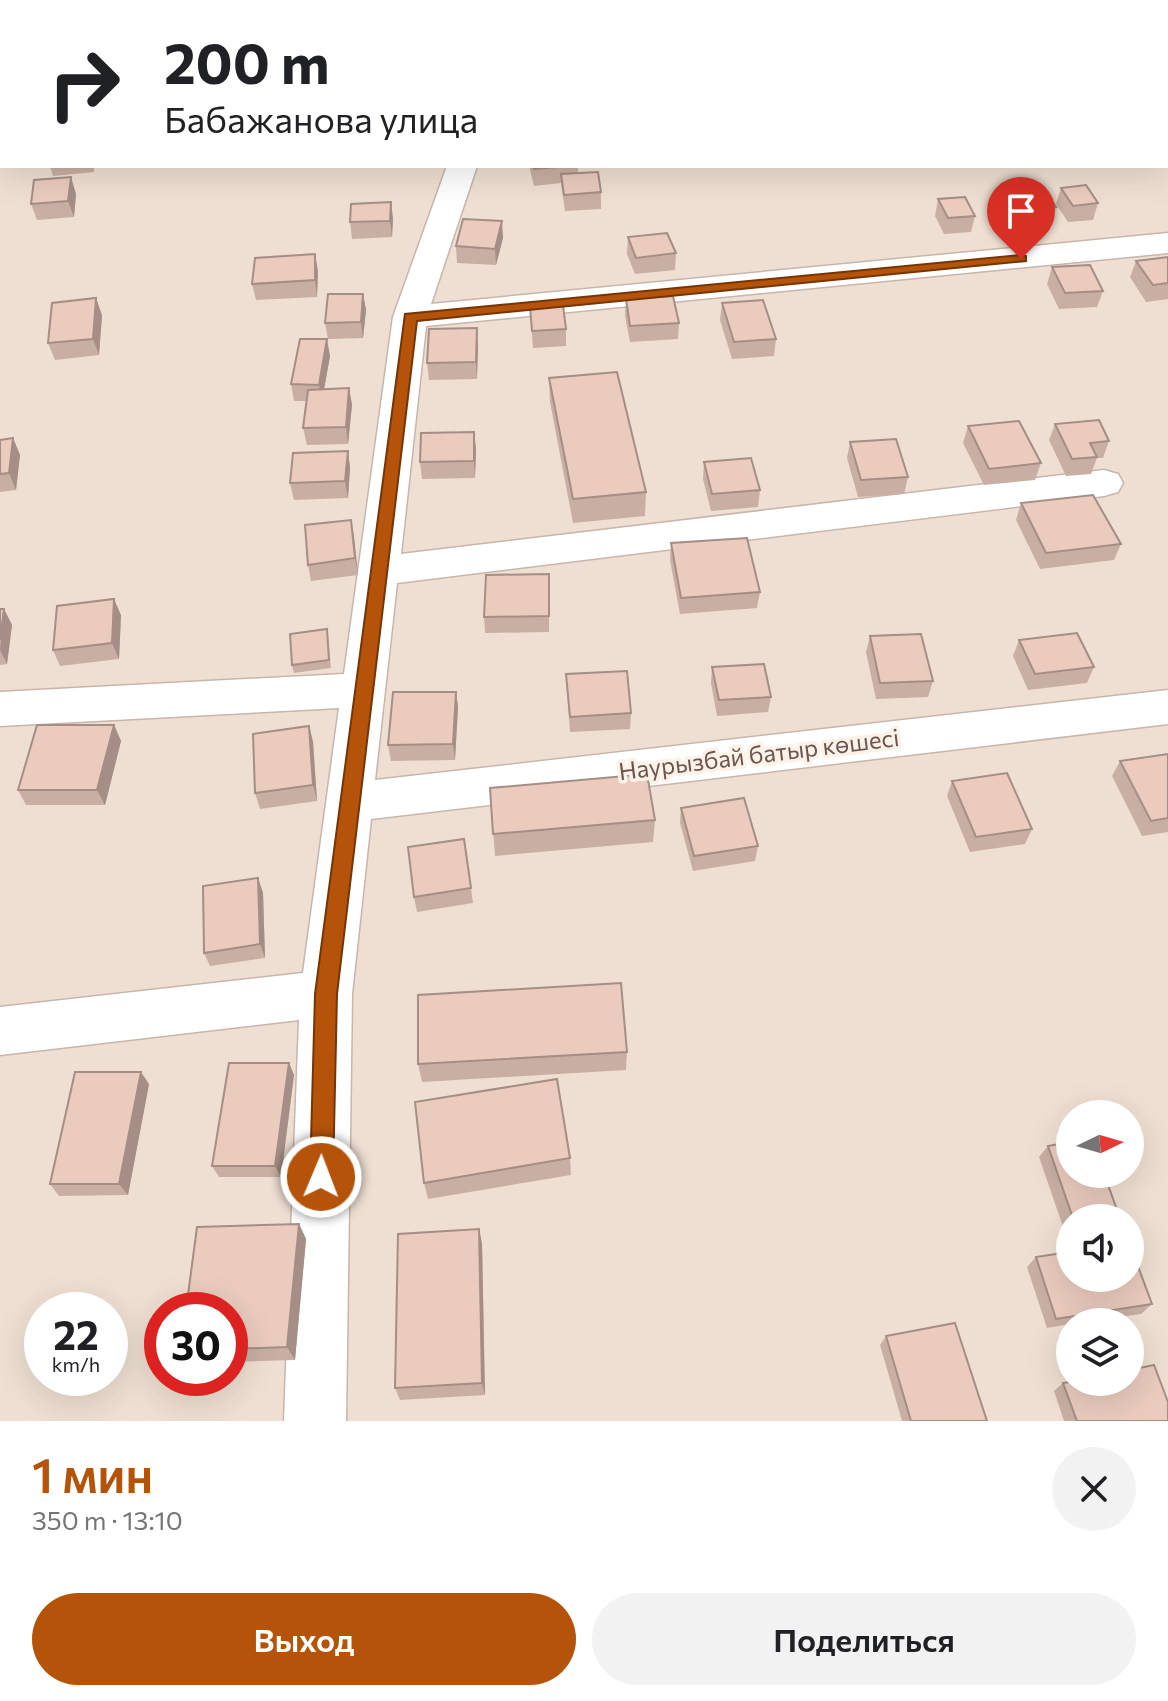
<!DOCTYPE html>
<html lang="ru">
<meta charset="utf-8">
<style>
body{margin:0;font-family:Commissioner,sans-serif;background:#f2f2f2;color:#202124;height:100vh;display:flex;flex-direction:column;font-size:30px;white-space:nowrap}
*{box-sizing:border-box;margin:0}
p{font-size:26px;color:#757577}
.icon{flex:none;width:44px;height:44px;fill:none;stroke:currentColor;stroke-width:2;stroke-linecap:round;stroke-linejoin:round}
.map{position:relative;height:1421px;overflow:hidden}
.panel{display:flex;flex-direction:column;background:#fff;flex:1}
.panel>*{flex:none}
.guide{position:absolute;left:0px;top:0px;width:1168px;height:168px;box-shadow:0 8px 32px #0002;background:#fff;color:#202124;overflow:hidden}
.needle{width:52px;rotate:85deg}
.tools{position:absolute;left:1056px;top:1100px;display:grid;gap:16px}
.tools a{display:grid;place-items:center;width:88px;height:88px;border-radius:50%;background:#fff;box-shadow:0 8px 32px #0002;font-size:40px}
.speed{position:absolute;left:24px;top:1292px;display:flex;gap:16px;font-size:40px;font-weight:700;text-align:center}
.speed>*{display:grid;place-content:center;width:104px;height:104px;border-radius:50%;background:#fff;box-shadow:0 8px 32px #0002;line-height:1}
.speed small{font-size:20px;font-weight:400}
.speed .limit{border:12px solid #d22;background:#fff;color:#111}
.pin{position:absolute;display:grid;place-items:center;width:68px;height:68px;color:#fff;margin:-82px -34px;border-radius:50% 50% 50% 0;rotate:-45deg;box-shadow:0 0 8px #0007}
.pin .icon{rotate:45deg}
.me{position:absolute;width:88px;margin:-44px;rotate:1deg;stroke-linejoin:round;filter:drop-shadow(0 0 6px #0008)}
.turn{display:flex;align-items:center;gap:28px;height:168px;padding:0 32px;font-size:36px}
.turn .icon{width:104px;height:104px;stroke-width:2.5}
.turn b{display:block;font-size:56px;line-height:68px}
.round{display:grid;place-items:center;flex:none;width:84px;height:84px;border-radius:42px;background:#f2f2f2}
.headline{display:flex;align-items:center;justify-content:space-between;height:136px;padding:0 32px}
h1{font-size:48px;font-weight:600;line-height:60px;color:#b45309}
.button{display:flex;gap:16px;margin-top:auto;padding:16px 32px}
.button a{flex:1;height:92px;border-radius:48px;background:#b45309;color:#fff;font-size:32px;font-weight:600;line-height:92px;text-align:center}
.button a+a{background:#f2f2f2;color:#202124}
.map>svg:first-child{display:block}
.residential{fill:#efdfd2;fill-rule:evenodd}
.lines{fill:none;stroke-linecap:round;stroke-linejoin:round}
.minor-casing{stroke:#c8b5ab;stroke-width:3}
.minor{fill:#fff;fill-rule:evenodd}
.wall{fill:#c9afa3}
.shaded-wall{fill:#a48e85}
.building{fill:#eacbbe;stroke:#a48e85;stroke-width:2}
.route{fill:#b45309;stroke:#753606;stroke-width:2}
.labels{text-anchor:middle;stroke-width:7;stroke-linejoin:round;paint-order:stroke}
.street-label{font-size:24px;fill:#6d554c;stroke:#fcf2e8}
</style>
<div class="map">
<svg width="1168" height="1421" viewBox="0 0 1168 1421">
<rect width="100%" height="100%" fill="#f9eee3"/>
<path class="residential" d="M0,0H1168V1421H0ZM2,2H1166V166H2ZM1070,1114H1130V1174H1070ZM1070,1218H1130V1278H1070ZM42,1310H110V1378H42ZM162,1310H230V1378H162ZM1070,1322H1130V1382H1070Z"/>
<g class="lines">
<defs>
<path id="minor" d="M466,0H492L493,2H467Z
M713,0H768L712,2Z
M447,166H477L431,304L1168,233V253L426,326L401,554L1104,470L1118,474L1123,483L1118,492L1104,496L397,583L375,780L1168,690V724L371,819L352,994L346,1421H284L299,1020L0,1055V1007L303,973L339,708L0,726V692L344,674L393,317Z"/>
</defs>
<use href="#minor" class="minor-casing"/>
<use href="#minor" class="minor"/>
</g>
<path class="wall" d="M48,0H75V2H48Z
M324,0H354L329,2H325Z
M501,0H542V2H502Z
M1099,0H1141L1142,2H1100Z
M0,20H2V57H0Z
M0,101H2V141H0Z
M50,166H94V172L53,176Z
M529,166H578V173L601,192V209L565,211L561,183L534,186Z
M1061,188L1098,203L1093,220L1068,222L1056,204Z
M1003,189L1056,207L1051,223L1010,227L998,205Z
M76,194L74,217L37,220L31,204Z
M938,199L975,216L971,232L944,234L935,216Z
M393,218L392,237L352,239L350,222Z
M628,237L676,253L675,270L635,274L627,254Z
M503,238L496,265L457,263L456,246Z
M1168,257V299L1146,302L1130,277L1136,261Z
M1052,267L1103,291L1097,307L1059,309L1047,284Z
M318,271L317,297L256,300L252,284Z
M363,294L366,310L363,338L328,339L325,323Z
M626,299L679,323L678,339L630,342L625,316Z
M722,303L776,339L774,356L732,359L720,320Z
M530,307L566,329V346L533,348Z
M102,315L99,355L55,360L48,343Z
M478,345L477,379L429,380L427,363Z
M330,356L324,389L349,388L352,405L348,444L307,445L303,428L307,401H294L291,384Z
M549,378L646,492L645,516L573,523L550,402Z
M1055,424L1109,441L1103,458H1097L1091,474L1066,476L1049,440Z
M968,426L1041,463L1035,480L984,485L963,443Z
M474,432L476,449L475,478L422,479L420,462Z
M13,438L20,455L16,490L0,492V440Z
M850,442L908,477L904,494L858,497L847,458Z
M348,451L350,468L348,498L294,500L290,483Z
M704,462L760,490L758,507L711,511L703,479Z
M1021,503L1121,544L1114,560L1040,569L1016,520Z
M351,520L358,575L311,581L308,565Z
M671,543L760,592L757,608L680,614L670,560Z
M549,574V632L485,633L484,617Z
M0,609H4L12,625L7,664L0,665Z
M121,615L119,659L60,666L53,650Z
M870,636L933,681L928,697L876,699L866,652Z
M328,637L331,668L294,673L292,665Z
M1019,640L1094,667L1087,683L1028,690L1013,656Z
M712,667L771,697L768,712L717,716L711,683Z
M566,674L631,713L630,729L570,732Z
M456,692L458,707L455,760L391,761L388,745Z
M114,725L121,741L105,805H26L18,790Z
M309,726L313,742L317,801L260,809L255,793Z
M1168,754V832L1142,836L1112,776L1120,761Z
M952,781L1032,829L1025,844L970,852L947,796Z
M490,788L655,820L653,842L495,856Z
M681,808L758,846L755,861L693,871L680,823Z
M464,839L473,903L417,912L414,897Z
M258,878L263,893L265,958L210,966L204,953Z
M627,1052L626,1070L422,1082L418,1064Z
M289,1063L294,1075L281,1177H219L212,1166Z
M149,1084L128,1195L59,1196L50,1184Z
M1048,1146L1120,1218H1070V1247L1039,1157Z
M570,1158L571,1175L428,1199L424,1183Z
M299,1224L306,1239L295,1360L230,1362V1310Z
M479,1229L482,1244L485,1395L400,1400L395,1388Z
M1036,1257L1152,1304L1141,1314L1085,1322H1070V1324L1047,1328L1027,1267Z
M886,1336L987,1421H902L880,1345Z
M1063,1383L1168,1421H1064L1054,1391Z"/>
<path class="shaded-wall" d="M71,177L76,194L74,217L68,201Z
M391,202L393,218L392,237L390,221Z
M502,221L503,238L496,265L495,249Z
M315,254L318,271L317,297L315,280Z
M363,294L366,310L363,338L361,322Z
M96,298L102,315L99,355L93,339Z
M477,328L478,345L477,379L476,362Z
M327,339L330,356L322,401L319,385Z
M349,388L352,405L348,444L346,427Z
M474,432L476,449L475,478L474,461Z
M13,438L20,455L16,490L9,473Z
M348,451L350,468L348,498L345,481Z
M351,520L354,536L358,575L355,558Z
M114,599L121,615L119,659L112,643Z
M4,609L12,625L7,664L0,650Z
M456,692L458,707L455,760L453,744Z
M114,725L121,741L105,805L97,790Z
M309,726L313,742L317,801L313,785Z
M258,878L263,893L265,958L260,944Z
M289,1063L294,1075L281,1177L275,1166Z
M141,1072L149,1084L128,1195L119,1184Z
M299,1224L306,1239L295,1360L287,1347Z
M479,1229L482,1244L485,1395L482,1383Z"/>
<path class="building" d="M426,0H435L436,2H411Z
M651,0H681L682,2H652Z
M747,0V2H712Z
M921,0H958L959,2H922Z
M1017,0H1048L1049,2H1018Z
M1114,0H1141L1142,2H1115Z
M0,20H2V41H0Z
M0,101H2V124H0Z
M533,166H570L534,169Z
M598,172L601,192L564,195L561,174Z
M71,177L68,201L31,204L34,180Z
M1086,185L1098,203L1073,206L1061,188Z
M1043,186L1056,207L1015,210L1003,189Z
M965,197L975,216L948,218L938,199Z
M391,202L390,221L350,222L351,204Z
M463,219L502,221L495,249L456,246Z
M667,233L676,253L636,258L628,237Z
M315,254V280L252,284L255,258Z
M1168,257V283L1153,285L1136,261Z
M1090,265L1103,291L1065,293L1052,267Z
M328,294H363L361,322L325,323Z
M673,296L679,323L630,326L626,299Z
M96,298L93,339L48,343L52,303Z
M763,300L776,339L734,342L722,303Z
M563,305L566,329L532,331L530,307Z
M477,328L476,362L427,363L429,329Z
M300,339H327L319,385L291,384Z
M617,372L646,492L573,499L549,378Z
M349,388L346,427L303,428L308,390Z
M1099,420L1109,441L1090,443L1097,457L1072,459L1055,424Z
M1019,421L1041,463L989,469L968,426Z
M474,432V461L420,462L421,433Z
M13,438L9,473L0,474V440Z
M896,439L908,477L861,480L850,442Z
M348,451L345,481L290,483L293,453Z
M751,458L760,490L712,494L704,462Z
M1093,495L1121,544L1046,553L1021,503Z
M351,520L355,558L308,565L305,525Z
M747,538L760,592L681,598L671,543Z
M549,574V616L484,617L486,575Z
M114,599L112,643L53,650L57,606Z
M0,609H4L0,640Z
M327,629L329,660L292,665L290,634Z
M1077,633L1094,667L1035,674L1019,640Z
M921,634L933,681L880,683L870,636Z
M764,664L771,697L719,700L712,667Z
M627,671L631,713L570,717L566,674Z
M393,692H456L453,744L388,745Z
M37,725H114L97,790H18Z
M309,726L313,785L255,793L253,734Z
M1168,754V818L1151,821L1120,761Z
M1007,773L1032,829L976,837L952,781Z
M647,774L655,820L493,834L490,788Z
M744,798L758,846L694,856L681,808Z
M464,839L471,888L414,897L408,847Z
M258,878L260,944L204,953L203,886Z
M621,983L627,1052L418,1064V995Z
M229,1063H289L275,1166H212Z
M75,1072H141L119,1184H50Z
M557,1079L570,1158L424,1183L415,1102Z
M1070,1142V1174H1104L1120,1218H1073L1048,1146Z
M299,1224L287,1347L230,1349V1310H186L197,1227Z
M479,1229L482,1383L395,1388L398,1234Z
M1130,1245L1152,1304L1056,1319L1036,1257L1070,1252V1278H1130Z
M955,1323L987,1421H911L886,1336Z
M1154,1365L1168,1402V1421H1077L1063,1383L1070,1382H1130V1370Z"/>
<path class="route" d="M1021,255L1026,256V261L417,321L337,994L333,1177L330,1185L321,1188L313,1185L310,1177L315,994L405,314Z"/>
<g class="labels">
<g class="street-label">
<text transform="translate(759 755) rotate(-7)" y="8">Наурызбай батыр көшесі</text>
</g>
</g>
</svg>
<div class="tools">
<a><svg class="needle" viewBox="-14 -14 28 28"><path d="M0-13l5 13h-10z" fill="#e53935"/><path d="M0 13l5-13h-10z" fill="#757577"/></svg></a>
<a><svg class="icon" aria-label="sound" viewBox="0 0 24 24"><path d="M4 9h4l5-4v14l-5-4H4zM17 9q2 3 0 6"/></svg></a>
<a><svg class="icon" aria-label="layers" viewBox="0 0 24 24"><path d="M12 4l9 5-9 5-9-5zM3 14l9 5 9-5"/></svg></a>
</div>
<div class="speed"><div>22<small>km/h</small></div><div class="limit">30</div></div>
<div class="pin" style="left:1021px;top:259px;background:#d93025"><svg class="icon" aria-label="arrive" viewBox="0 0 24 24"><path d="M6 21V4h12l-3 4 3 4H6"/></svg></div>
<svg class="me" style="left:321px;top:1177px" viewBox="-20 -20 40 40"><circle r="17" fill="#b45309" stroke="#fff" stroke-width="3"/><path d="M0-11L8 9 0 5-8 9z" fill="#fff"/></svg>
<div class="guide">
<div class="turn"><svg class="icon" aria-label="right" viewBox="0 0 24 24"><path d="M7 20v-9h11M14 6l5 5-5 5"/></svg><div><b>200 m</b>Бабажанова улица</div></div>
</div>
</div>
<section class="panel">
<div class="headline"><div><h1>1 мин</h1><p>350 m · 13:10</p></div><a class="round"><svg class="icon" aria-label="close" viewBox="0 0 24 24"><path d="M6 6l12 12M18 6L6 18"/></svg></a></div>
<div class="button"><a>Выход</a><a>Поделиться</a></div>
</section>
